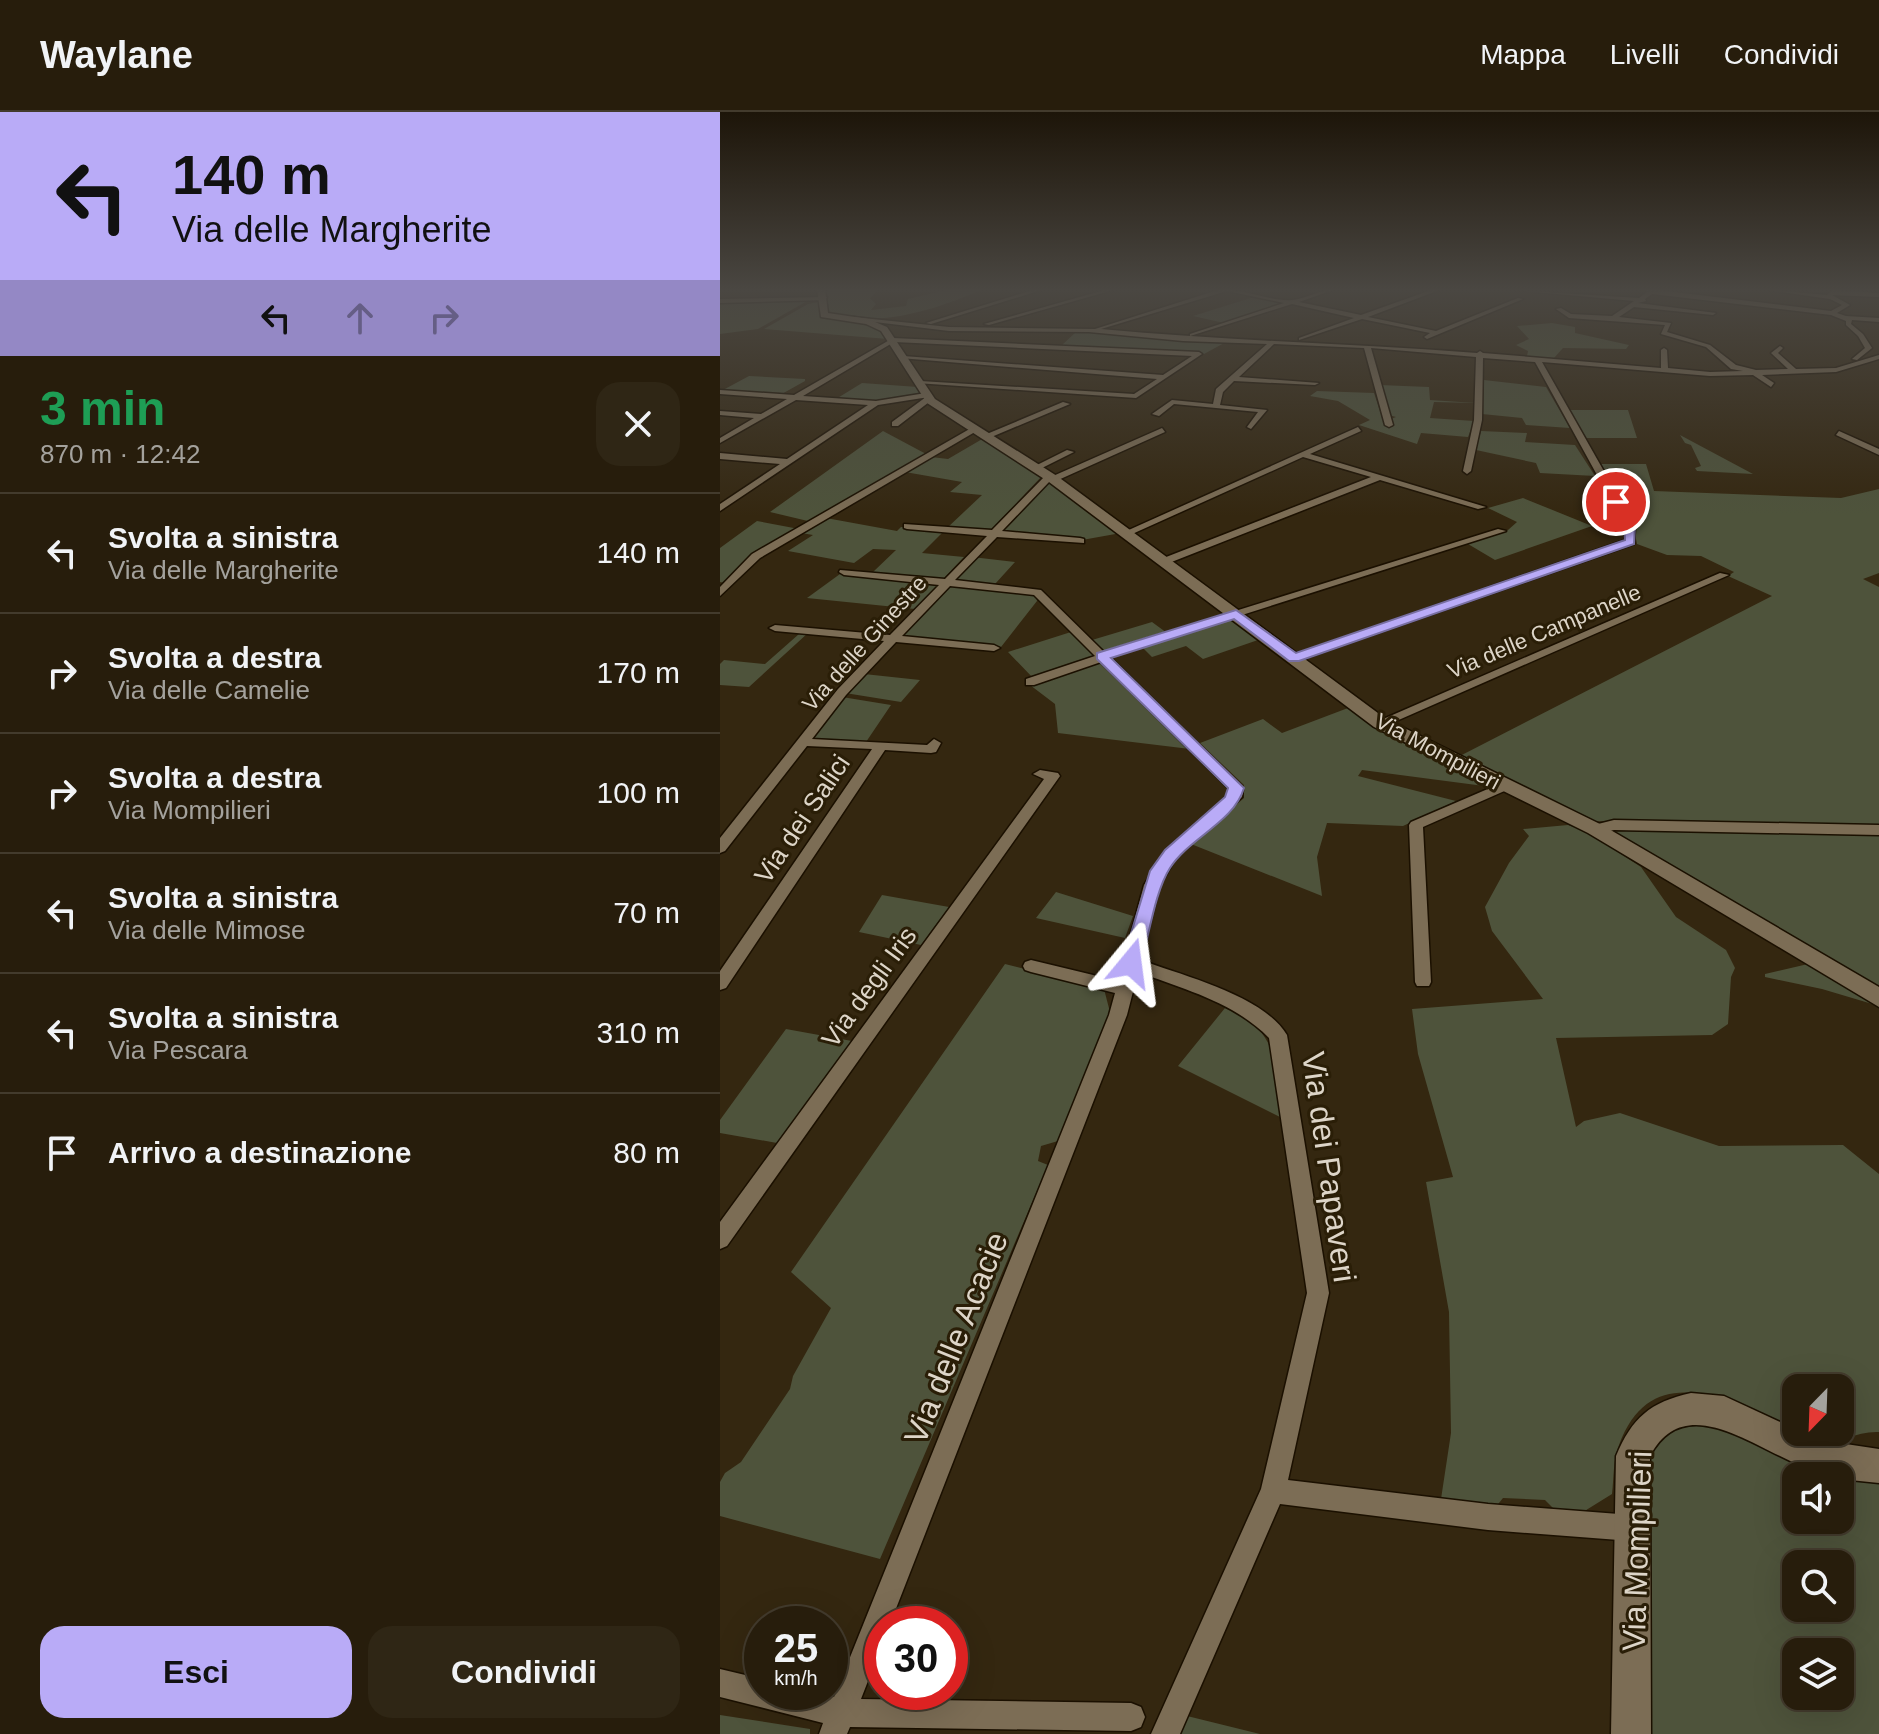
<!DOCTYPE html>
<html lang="it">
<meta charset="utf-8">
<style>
body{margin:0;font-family:Arial,sans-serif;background:#2f2615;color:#f1f3f6;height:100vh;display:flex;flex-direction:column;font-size:30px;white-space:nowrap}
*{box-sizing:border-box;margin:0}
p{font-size:26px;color:#a4a29d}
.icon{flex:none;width:44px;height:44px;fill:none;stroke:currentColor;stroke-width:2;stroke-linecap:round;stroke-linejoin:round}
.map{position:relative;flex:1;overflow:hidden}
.details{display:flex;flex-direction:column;background:#271d0c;width:720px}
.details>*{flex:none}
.banner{background:#b9abf7;color:#111;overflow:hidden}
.needle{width:52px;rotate:203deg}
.tools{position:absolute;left:1062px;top:1262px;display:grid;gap:16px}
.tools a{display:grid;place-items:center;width:72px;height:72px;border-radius:16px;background:#271d0c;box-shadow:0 8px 32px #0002,0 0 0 2px #433b2d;font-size:40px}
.speed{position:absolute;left:24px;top:1494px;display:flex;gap:16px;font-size:40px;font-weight:700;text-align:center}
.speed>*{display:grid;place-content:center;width:104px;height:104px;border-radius:50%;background:#271d0c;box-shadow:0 8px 32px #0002,0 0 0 2px #433b2d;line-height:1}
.speed small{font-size:20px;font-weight:400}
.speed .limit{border:12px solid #d22;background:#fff;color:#111}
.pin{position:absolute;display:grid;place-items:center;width:68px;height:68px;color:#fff;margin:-34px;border:4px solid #fff;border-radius:50%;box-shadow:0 2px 8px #0007}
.me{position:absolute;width:88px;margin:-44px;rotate:16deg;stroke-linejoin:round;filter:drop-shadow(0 0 6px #0008)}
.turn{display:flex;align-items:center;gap:28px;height:168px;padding:0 40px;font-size:36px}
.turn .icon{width:104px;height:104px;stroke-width:2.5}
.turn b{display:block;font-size:56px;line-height:68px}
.lanes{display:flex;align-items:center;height:76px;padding:0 40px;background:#0003;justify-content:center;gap:40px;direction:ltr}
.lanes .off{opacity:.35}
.round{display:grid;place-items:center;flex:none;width:84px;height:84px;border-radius:24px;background:#2f2615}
.summary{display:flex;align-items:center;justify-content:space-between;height:136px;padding:0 40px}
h1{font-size:48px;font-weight:700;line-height:60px;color:#1e9e55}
.action{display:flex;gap:16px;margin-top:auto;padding:16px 40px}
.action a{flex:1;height:92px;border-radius:24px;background:#b9abf7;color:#111;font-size:32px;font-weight:700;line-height:92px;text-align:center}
.action a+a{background:#2f2615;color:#f1f3f6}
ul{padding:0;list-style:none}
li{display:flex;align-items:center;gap:24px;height:120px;padding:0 40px;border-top:2px solid #433b2d}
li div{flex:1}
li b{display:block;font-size:30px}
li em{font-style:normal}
header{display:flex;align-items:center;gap:48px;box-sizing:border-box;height:112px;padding:0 40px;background:#271d0c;border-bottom:2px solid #433b2d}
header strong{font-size:38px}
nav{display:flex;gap:44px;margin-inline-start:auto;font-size:28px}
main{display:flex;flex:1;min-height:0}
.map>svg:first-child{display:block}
.green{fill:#4e533b;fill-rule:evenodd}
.forest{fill:#51573b}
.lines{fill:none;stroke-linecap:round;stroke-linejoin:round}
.street-casing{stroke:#1b1000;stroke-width:3}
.secondary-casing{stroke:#1b1000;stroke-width:3}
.street{fill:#7c6d55;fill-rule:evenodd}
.secondary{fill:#7c6d55;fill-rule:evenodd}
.route{fill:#b9abf7;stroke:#786fa1;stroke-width:2}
.labels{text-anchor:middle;stroke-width:6;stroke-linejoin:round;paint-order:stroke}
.far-street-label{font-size:22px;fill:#ddd5c8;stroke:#2a1e07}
.street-label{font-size:26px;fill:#ddd5c8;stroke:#2a1e07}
.near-street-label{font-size:32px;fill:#ddd5c8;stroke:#2a1e07}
</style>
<header>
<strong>Waylane</strong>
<nav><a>Mappa</a><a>Livelli</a><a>Condividi</a></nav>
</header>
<main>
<section class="details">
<div class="banner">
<div class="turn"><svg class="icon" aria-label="left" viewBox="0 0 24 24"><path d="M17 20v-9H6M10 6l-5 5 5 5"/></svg><div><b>140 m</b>Via delle Margherite</div></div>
<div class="lanes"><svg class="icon" aria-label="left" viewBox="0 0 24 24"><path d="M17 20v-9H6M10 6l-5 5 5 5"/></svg><svg class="icon off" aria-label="ahead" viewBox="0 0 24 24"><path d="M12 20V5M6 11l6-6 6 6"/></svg><svg class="icon off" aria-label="right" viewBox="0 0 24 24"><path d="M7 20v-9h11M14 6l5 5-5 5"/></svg></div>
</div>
<div class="summary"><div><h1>3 min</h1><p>870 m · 12:42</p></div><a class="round"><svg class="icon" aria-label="close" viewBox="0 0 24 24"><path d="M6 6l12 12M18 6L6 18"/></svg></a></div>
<ul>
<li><svg class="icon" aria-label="left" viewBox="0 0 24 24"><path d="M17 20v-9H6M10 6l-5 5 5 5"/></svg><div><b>Svolta a sinistra</b><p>Via delle Margherite</p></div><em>140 m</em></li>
<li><svg class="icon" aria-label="right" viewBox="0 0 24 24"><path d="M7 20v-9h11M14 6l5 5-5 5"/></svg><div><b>Svolta a destra</b><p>Via delle Camelie</p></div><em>170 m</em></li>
<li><svg class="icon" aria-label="right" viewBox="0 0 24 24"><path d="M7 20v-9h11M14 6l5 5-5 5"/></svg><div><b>Svolta a destra</b><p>Via Mompilieri</p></div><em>100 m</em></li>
<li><svg class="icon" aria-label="left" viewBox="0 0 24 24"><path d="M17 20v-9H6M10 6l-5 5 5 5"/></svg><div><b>Svolta a sinistra</b><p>Via delle Mimose</p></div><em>70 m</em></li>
<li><svg class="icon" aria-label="left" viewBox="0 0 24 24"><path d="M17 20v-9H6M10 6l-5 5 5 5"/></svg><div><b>Svolta a sinistra</b><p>Via Pescara</p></div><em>310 m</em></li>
<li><svg class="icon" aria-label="arrive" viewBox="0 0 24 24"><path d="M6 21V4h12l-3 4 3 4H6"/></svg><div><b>Arrivo a destinazione</b></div><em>80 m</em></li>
</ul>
<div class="action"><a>Esci</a><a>Condividi</a></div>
</section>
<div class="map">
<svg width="1159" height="1622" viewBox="0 0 1159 1622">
<rect width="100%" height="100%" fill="#342710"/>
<path class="green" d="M537,184L567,191L504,211L473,204Z
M356,220L506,230L484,242L342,233Z
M29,264L85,267V269L60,283L3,278Z
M764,268L826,275L850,316L806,313L802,306L762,302Z
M142,271L198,275L202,281L155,289L116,287Z
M660,273L709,275L710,288L756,291L714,290L710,306L754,309L748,325L701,321L697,332L639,313L650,308L618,289L590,284L597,279L654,281L665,314L673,315L671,307L676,305L669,303Z
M848,298H908L917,326H863Z
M163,319L208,343L92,410L50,400Z
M761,319L807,321L805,330L855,333L875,364L820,361L816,351L756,338Z
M960,323L1033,362L977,359L975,356L981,354L971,333L965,331Z
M264,326L321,365L271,418L227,416L262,383L230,380L242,370L185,360L211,345L228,347Z
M879,352H926L934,379L1121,386L1159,377V461L1143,467L1159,475V713L864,709L734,647L1052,484L1008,464L1014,460L981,444L947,443L917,432L913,412Z
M330,369L401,421L362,428L276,420Z
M803,386L872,414L775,448L748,432L788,418L797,410L768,396Z
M106,406L177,419L181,415L224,419L202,441L244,445L223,467L153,460L176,438L153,437L134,451L68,439L93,423L81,421Z
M37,409L79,417L26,448L5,471L0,470V436Z
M252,445L295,450L275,472L231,468Z
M120,462L220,471L195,497L87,486Z
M228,472L316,483L317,489L281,535L177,525Z
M512,506L538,528L483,547L466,534L432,545L421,534Z
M432,510L447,521L384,541L372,528Z
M351,520L378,545L314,567L288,540Z
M88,521L29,575L0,573V552L4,548L45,552L79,522Z
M378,550L470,637L338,621L335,592L310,573Z
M144,562L200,568L181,590L125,581Z
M122,585L171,593L146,630L89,628Z
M628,596L683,631L762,669L764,674L642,658L638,664L736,689L683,714L607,711L597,745L602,784L471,732L524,686V673L480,631L543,607L562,621Z
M848,713L867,720L921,755L956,805L1006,838L1015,856L1011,865L1008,912L992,923L836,926L856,1015L864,1009L900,1001L999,1034L1123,1033L1159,1062V1320C1137,1319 1119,1331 1097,1333C1035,1302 936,1232 899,1333C893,1347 894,1366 892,1382L863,1400L834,1397L825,1388L783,1386L775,1396L721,1387L731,1321L729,1200L706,1070L733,1065L698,942L692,897L823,887L772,819L765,795L789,751L809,724L803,717ZM1076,1276H1120V1320H1076Z
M897,716L1159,722V881L889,719Z
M336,780L413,804L405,826L316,806Z
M162,783L229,795L201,833L139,820Z
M285,852L384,877L391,904L338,1029L321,1034L318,1049L328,1053L160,1447L0,1404V1370L5,1361L21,1350L70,1277L73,1264L111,1196L71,1160Z
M1088,852L1159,894L1102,877L1045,865V862Z
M505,896C563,921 552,950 562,1006L458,954Z
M66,917L132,929L57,1031L0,1021V1008Z
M980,1305L1159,1367V1622H920L925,1352L947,1317ZM1076,1364H1120V1408H1076ZM1076,1452H1120V1496H1076ZM1076,1540H1120V1584H1076Z
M459,1602L540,1622H451Z
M0,1603L90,1617V1622H0Z"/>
<path class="forest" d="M104,177H159L150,186L156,192L151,198L186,194L188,187L231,177H263C216,198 156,217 106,201Z
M89,188L38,217L0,222V190Z
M99,190L103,205L155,215L168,227L44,217L88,192Z
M832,211L855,215V221L909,233L906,237L843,236L834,246L807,244L808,239L796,233L809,227L797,214Z"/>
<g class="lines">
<defs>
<path id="street" d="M316,177H325L211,212L206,211Z
M388,177H397L269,213L264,212Z
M501,177C524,177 553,190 572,188C587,187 600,177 616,177L579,190L641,203L714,177H722L648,205L716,219L798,186L803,187L707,227L704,225L710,221L642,207L579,228V226L634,206L572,192L470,224V222L564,191L507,179L381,217C506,229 631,231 757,241L760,239L763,241L941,256V238L944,236L947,238L948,256L990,260L1023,259L1011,257L986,235L941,222L945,213L849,206L836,197L841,196L851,202L892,204L914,189L794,178L919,186L927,180L922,177H929L1111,199L1122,193L1110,187L1041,177L1107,183L1112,178L1159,181V185L1112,183L1130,193L1117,201L1126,204L1159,206V210L1132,208L1131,212L1143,222L1152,236L1137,248L1132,247L1145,236L1138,224L1126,213V209L1111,203L932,182L925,187L926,189L918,191L996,201L993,203L914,195L899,205L951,211L947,220L990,233L1016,253L1036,258L1068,257L1051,241L1060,234L1063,236L1058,241L1076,257L1116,256L1159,243V247L1116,260L1042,263L1054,271L1051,275L1033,263L990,264L822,250L915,414L914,432L574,550L570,548V544L905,428V414L815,250L763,246L762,308L751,359L747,362L743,359L754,308L756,245L651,236L673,313L669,315L665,313L644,236L554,232L519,265L599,271L595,273L514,269L503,280L500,293L547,298L531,317L527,315L538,300L454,292L439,304L432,302L452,288L493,292L496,277L547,232L463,229L369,220L229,219L130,207L133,205L229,215L375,217Z
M107,185L105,188L0,191V187Z
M173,226L479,240L482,242L416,286L196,271L200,269L414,282L437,267L180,246L183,244L443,263L472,244L174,230L83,284L156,289L206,281L209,285L158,293L0,399V392L60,352L0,347V341L67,347L148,293L76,288L0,331V326L34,306L0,303V299L41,302L67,287L0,282V278L74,283Z
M206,285L213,287L178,314H172V310Z
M343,290L350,292L269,326L262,324Z
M253,315L260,317L40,446L0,484V475L32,442Z
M638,315L641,319L590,342L766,395L758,397L660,368L449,451H441V447L651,365L583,345L410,423L402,421Z
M442,316L445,320L336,369H330L282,419L360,426L364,427V431L277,425L235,468L321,478L384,540L778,417L786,419L390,545L523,676L522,685L457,744L440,773L421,848C463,864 543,883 567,923L609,1181L568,1368L768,1392L912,1403L921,1407L925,1416L921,1425L912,1429L768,1418L560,1392L460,1622H431L541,1377L587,1181L549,926C514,890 463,877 418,860L407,903L170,1512H162V1533L141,1587L411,1591L421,1595L425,1605L421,1615L411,1619L130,1615L127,1622H99L103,1611L0,1585V1557L42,1567V1580H95L114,1585L389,903L395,881L311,860L305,858L303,854L305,850L311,848L398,869L424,773L446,738L510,681L509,677L381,550L314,573H306V567L375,544L314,483L230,474L182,524L274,533L280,536L274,539L176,530L126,583L92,627L207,633L214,627L221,631L216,640L211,641L165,638L6,876L0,878V859L152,637L87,634L5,739L0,741V726L118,577L164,529L55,519L49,516L55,513L170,523L219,473L124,463L119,460L120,458L225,467L267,424L187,417L184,416V412L272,418L326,363L333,364Z
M1119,319L1159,337V343L1116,323Z
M347,338L354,340L318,358L311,356Z
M1000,461L1009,463L665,614H655L654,611Z
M320,658L338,661L340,664L7,1134L0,1137V1110L324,667L313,662Z
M784,670L789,671L791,674L789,677L703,715L711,870L709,874H697L695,870L689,713L691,710Z
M894,708L1159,713V723L894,718L875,722L868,717L870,714Z"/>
<path id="secondary" d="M97,177H105L108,201L148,207L167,215L215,287L337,364L666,607L882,713L1159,875V895L868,721L654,615L329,370L207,291L161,219L146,212L101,205Z
M971,1281L1004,1284L1099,1328L1159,1337V1371L1120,1367V1364C1061,1364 972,1264 930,1344L931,1622H891L896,1344C912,1306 930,1290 971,1281Z"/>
</defs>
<use href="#street" class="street-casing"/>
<use href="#secondary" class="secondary-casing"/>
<use href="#street" class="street"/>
<use href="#secondary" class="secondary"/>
</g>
<linearGradient id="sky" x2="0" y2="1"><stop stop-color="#1d1509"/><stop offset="0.44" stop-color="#4a4742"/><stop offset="1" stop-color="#4a4742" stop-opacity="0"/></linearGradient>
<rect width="1159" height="404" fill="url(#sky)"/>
<path class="route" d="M892,388H900L915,414L914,432L579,549H569L514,507L391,546L524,676C514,710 469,726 450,756C435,779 429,824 421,851L418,856H405L402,851L430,759L445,738L505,685L508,676L377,547V541L516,498L576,541L905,428L904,414Z"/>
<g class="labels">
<g class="far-street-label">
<text transform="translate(824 519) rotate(-23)" y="8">Via delle Campanelle</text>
<text transform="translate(144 531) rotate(-48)" y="8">Via delle Ginestre</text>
<text transform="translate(718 639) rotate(28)" y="8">Via Mompilieri</text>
</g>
<g class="street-label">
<text transform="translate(82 707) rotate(-56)" y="9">Via dei Salici</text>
<text transform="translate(149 875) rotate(-54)" y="9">Via degli Iris</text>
</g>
<g class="near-street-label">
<text transform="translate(609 1055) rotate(82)" y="11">Via dei Papaveri</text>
<text transform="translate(236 1226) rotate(-68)" y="11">Via delle Acacie</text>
<text transform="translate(917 1439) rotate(-88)" y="11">Via Mompilieri</text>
</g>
</g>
</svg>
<div class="tools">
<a><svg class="needle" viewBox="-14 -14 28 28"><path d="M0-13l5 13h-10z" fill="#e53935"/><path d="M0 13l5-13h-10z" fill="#a4a29d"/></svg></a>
<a><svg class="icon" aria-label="sound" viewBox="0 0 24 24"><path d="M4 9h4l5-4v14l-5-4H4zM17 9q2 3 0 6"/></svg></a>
<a><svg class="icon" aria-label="search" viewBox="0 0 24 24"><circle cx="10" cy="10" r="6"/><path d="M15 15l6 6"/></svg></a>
<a><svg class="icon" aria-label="layers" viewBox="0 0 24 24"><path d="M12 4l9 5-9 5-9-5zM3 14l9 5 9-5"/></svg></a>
</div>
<div class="speed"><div>25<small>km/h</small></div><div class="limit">30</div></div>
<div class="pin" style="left:896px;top:390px;background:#d93025"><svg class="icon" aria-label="arrive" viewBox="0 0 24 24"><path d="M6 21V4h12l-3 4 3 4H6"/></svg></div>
<svg class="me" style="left:411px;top:851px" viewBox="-20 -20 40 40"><path d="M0-17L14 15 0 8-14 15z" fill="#b9abf7" stroke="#fff" stroke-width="4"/></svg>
</div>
</main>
